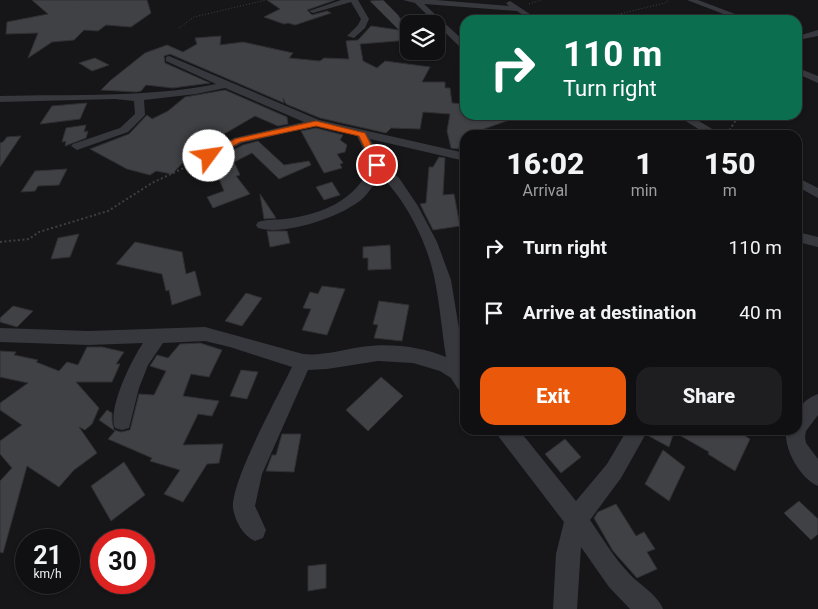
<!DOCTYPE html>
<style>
body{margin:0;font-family:Roboto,sans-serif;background:#1e1e20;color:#f1f3f6;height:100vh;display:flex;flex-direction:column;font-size:19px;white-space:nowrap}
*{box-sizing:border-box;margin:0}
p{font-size:16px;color:#9c9d9f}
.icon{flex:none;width:28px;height:28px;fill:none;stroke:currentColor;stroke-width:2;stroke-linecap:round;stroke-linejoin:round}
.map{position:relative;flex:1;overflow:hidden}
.side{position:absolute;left:460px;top:130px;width:342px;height:305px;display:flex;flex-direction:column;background:#101012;border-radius:15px;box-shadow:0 1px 4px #0004,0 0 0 1px #303032}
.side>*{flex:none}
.banner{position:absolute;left:460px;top:15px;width:342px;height:105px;border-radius:15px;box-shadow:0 1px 4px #0004,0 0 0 1px #303032;background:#0b6e4f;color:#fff;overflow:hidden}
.tools{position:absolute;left:400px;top:15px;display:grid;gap:10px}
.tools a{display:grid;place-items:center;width:45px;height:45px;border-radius:10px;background:#101012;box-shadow:0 1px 4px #0004,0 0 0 1px #303032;font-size:25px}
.speed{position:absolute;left:15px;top:529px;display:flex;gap:10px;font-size:25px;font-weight:700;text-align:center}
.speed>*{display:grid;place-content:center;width:65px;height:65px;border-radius:50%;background:#101012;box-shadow:0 1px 4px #0004,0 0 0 1px #303032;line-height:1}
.speed small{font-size:12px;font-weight:400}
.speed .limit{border:8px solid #d22;background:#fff;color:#111}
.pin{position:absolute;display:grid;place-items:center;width:42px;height:42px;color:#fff;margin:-21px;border:2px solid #fff;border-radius:50%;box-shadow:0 1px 5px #0007}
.me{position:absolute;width:55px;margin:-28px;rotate:59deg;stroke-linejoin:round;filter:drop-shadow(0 0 4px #0008)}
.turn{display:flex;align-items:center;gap:18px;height:105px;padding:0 20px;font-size:22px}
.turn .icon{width:65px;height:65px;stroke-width:2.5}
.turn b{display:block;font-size:35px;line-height:42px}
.eta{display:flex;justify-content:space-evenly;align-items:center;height:85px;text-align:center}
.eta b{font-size:30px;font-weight:800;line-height:35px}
.cta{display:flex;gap:10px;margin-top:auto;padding:10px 20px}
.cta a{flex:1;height:58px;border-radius:15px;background:#ea580c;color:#fff;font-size:20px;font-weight:800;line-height:58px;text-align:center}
.cta a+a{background:#1e1e20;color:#f1f3f6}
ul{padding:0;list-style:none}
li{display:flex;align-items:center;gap:15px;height:65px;padding:0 20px}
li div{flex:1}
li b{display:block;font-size:19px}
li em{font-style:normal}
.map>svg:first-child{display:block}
.building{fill:#404145;stroke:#303034}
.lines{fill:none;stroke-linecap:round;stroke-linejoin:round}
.path-far1{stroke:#3d3f44;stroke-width:1;stroke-dasharray:1 2;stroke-linecap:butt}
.path{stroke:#3d3f44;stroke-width:2;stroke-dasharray:2 2.5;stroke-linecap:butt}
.minor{fill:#37383d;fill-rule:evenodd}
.route{fill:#ea580c;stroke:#983908}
</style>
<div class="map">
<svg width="818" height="609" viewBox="0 0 818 609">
<rect width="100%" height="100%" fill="#161618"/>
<path class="building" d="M32,0H147L151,13L131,27L106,25L98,31L84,30L74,40L52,42L28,58L38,33L6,34L7,22L48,14Z
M267,0H335L307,10L312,15L327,11L331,13L295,25L288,23L284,24L264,17L280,9Z
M383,0L398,15L409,32V40L360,44L363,61L377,68L385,61L430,67L422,82H445V88H450L452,103L465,104V115H518V117L478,131L480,135H465V144L460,145L458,149L451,148L447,131L450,114L423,112L420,129L391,128L386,133L320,118L286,104L283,98L284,103L170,54L164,56L165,63L210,83L173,88L146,85L141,91L136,92L101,90L111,80L145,53L167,45L183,52L197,44L195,38L221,36L220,45L243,42L293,53L289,58L320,61L324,58L349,59L346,41L358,40L371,26L399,30L370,1Z
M95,58L109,65L92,71L79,63Z
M225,90L287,117L288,124L278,126L255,116L193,152L172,174L156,171L150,175L127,169L90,149L129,134L147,115L152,119L168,111L185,97Z
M87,103L80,119L40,124L52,106Z
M86,125L84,132L88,131L86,138L65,146L66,141L62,142L66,128Z
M316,128L343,135L340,140L347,145L345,152L337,154L343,163L340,164L342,168L324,173L301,131Z
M21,136L0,167V143L3,142L7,137Z
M258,141L284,165L309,161L311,165L279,179L252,153L234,162L240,175L236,176L250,194L213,208L207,197L224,191L215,169L206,172L202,166L243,145Z
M439,157L445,158L443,195L454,194L460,226L433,230L420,204L426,203L429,167H433Z
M67,169L59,185L38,186L35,191L21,192L35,171Z
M332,182L340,195L324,200L316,187Z
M260,194L276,218L264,219Z
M267,231H287L290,243L270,247Z
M79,234L70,257L51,259L58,238Z
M135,242L182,252L186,274L195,271L201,295L172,305L169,290L166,291L162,274L116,264Z
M390,245L391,269L368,270V258H363V247Z
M322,286L345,289L327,335L302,330L311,309L303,308L310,292L318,294Z
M246,293L262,298L242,326L225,321Z
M379,301L409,305L402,341L374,338L378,325L373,324Z
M13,306L33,311L17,327L0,322V318Z
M200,343L222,350L209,377L191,374L183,396L219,401L212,416L198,414L183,445L223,444L219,463L207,464L183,502L164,494L180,470L150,461L152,458L108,439L115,431L99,420L107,410L112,413V420L114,430L121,432L130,430L139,394L154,395L166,371L150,366L157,355L168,358L180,344Z
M87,347H102L124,352L116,364H120L112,382H76L99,408L92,424L85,430L79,427L97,453L74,470L59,487L27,466L3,553L0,552V481L12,468L0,454V441L22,425L0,410V403L28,383L0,377V351L16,352L14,355L38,360L36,362L59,371L67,362L78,365Z
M241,370L258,372L247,399L230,396Z
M381,377L403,396L368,431L346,410Z
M650,430H735L750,439L735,471L708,454L709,452L674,432L669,447L647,435Z
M282,434H301L294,472L266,471L272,455H276Z
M565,439L581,457L561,473L545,454Z
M663,450L685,467L669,501L645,484Z
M124,462L145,495L111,521L91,486Z
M799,501L818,519V534L811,540L784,513Z
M616,504L636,536L644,532L655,549L647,552L657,569L637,578L613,551L594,518L598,512Z
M326,564V588L308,591V566Z"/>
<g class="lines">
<path class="path-far1" d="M78,0L83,13L99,21
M289,0L304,8
M529,4L541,0
M618,20L615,15L665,3L669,0
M179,28L194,17L266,0"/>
<path class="path" d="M727,134L736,120L733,115
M0,242L29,239L39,232L108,211L152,183L188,166"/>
<path class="minor" d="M341,0H358L369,19L365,28L354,38L347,36L358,25L361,19L351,2L313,13L309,11Z
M403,0H436L509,6L506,3L510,1L539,20H530L517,11L424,4L465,42V50L462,49L415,3Z
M687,0H698L751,20H739Z
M818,30V36L798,40V36Z
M169,56L319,120L465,153V161L370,139L382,163L399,178L418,206L437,242L451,280L465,365V391L458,389L451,378L440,371L413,363L378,361L327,369L308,370L262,474L255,506L266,530L263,538L255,541C243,536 235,521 233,508C231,481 278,396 292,367L230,347L205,341L163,343L148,365L139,388L129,428L122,430L115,428C107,409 132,359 143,343L89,345L0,342V328L89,331L205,327L303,354C323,356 341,350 361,347C389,343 419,346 446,357C442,332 440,306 435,281C428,244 407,201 379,174C375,183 369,193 361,200C340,217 285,236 258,228L256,225L258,222C267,219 276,220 285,219C323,214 355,201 371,165L357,136L316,126L242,143L198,166L194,165L192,162L194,159L234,138L304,122L225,88L196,94L144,100L145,115L128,132L77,150L71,146L73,144L120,128L135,114L134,101L115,99L0,102V96C72,94 146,98 216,84L166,61V57Z
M798,68L818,76V83L798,74Z
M676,115H689L722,135H708Z
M798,178L818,188V198L798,187Z
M798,232L818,237V247L798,242Z
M818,394V415L806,431L805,437L806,443L818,459V486C800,478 784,450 786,430H798C798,411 798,402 818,394Z
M496,430H519L576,501L607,464L627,430H648L621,478L590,520C602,537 612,555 626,570C637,584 657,593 663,609H630L609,587L581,547L577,609H553L556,554L564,522L499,437Z"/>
</g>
<path class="route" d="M316,121L365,133L381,165L380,167L373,165L359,136L316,126L240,142L212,158L205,156L235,139Z"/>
</svg>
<div class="tools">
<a><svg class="icon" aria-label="layers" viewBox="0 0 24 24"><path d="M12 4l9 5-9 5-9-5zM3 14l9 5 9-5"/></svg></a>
</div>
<div class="speed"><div>21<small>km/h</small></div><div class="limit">30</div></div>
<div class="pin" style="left:377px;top:165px;background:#d93025"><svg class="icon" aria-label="arrive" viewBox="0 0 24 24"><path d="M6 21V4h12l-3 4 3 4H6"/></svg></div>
<svg class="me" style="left:209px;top:156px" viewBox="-20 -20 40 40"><circle r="19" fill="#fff"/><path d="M0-13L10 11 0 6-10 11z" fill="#ea580c"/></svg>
<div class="banner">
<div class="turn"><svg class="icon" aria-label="right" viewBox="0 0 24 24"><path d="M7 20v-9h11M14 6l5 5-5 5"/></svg><div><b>110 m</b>Turn right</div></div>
</div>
<section class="side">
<div class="eta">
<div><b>16:02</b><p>Arrival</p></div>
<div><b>1</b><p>min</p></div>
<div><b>150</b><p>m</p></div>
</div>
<ul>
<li><svg class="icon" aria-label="right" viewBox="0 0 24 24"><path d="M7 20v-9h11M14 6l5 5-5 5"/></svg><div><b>Turn right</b></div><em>110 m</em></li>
<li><svg class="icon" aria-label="arrive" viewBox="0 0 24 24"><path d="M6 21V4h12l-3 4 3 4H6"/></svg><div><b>Arrive at destination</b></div><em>40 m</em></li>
</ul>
<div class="cta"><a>Exit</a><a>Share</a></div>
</section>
</div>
